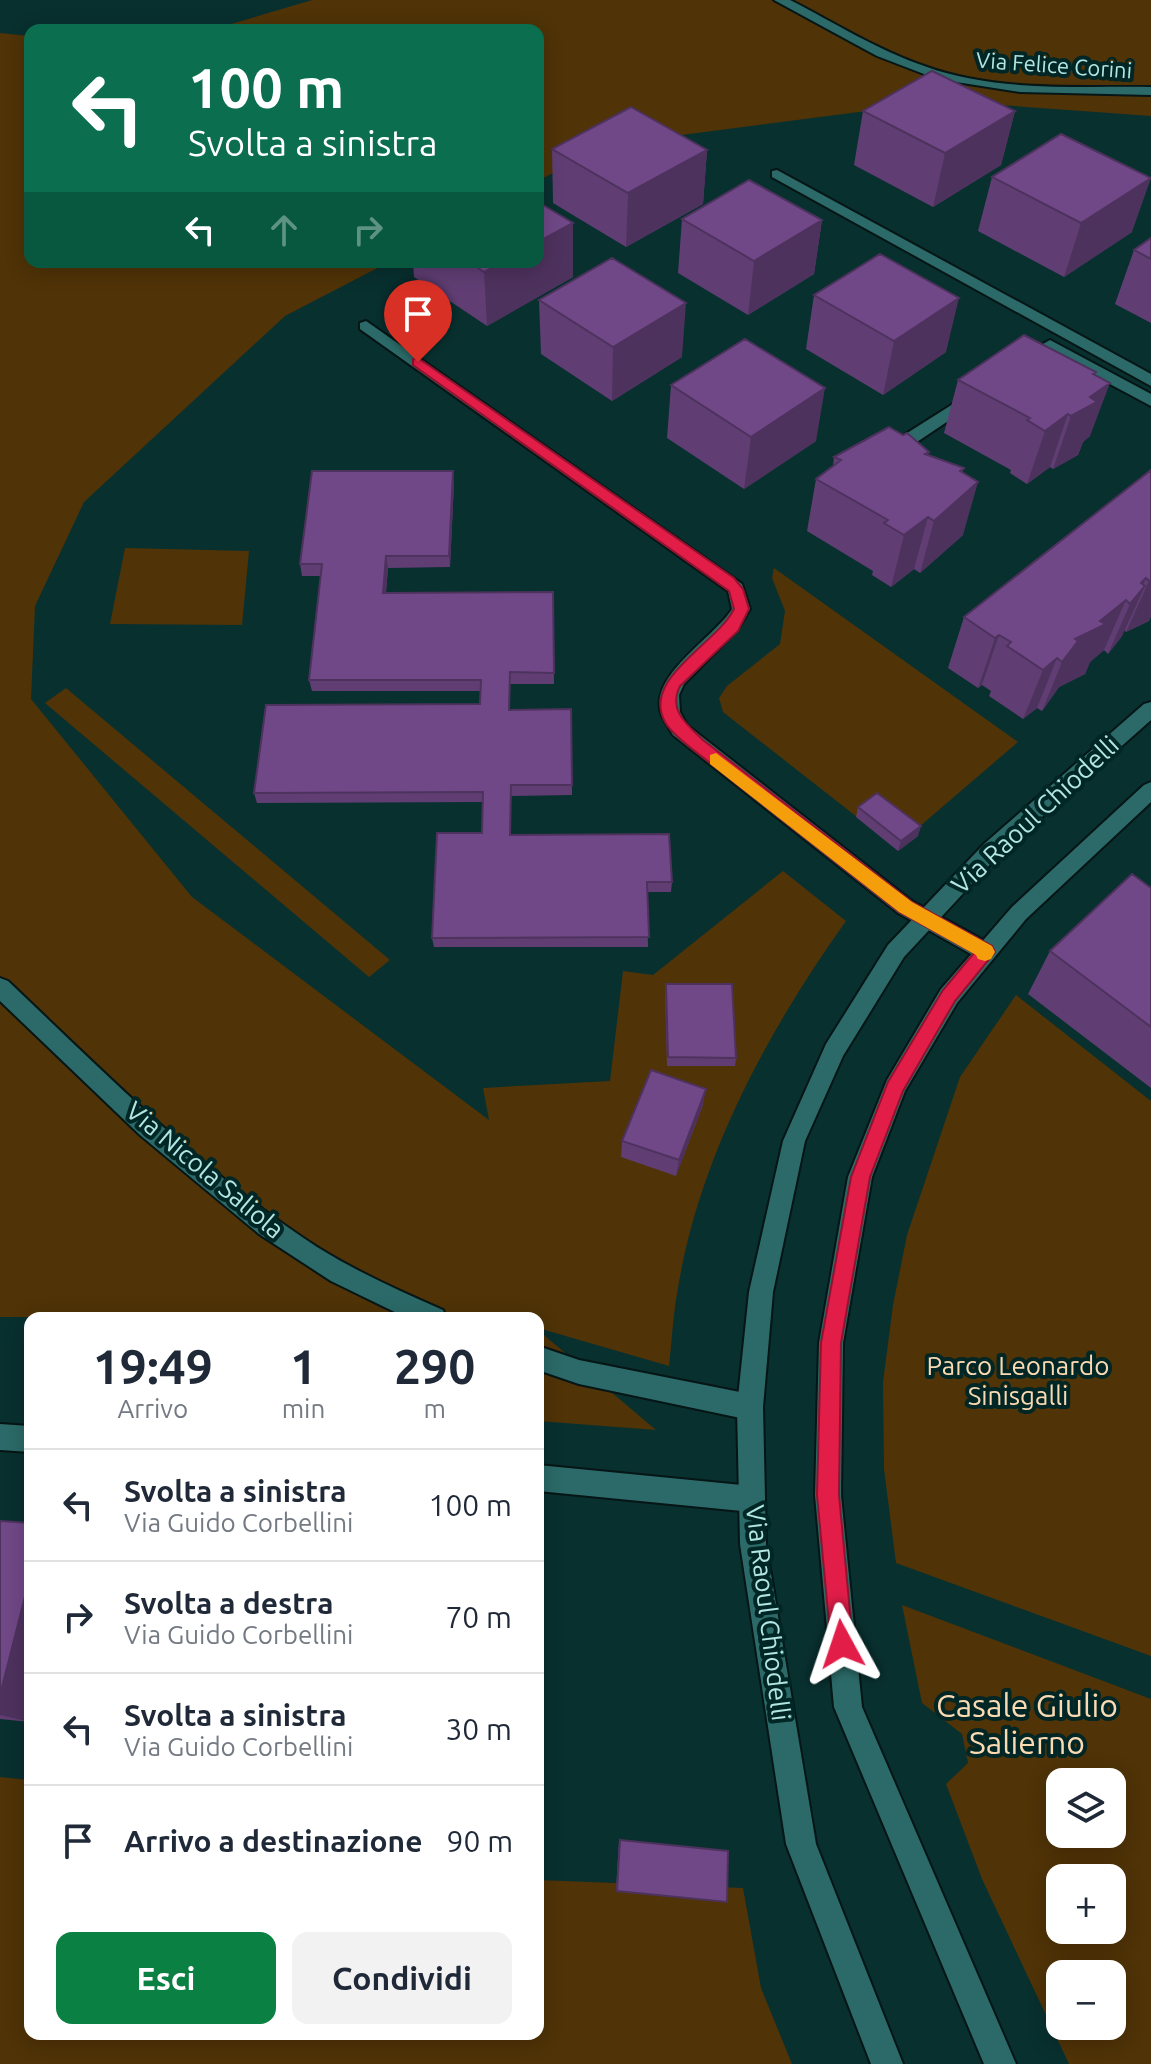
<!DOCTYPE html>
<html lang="it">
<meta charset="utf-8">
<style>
body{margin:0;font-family:Ubuntu,sans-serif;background:#f2f2f3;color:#1f2937;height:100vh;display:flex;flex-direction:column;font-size:30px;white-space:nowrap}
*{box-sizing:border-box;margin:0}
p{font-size:26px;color:#747a83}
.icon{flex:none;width:44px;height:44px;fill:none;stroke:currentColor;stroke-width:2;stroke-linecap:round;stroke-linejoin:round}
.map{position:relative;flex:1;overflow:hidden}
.panel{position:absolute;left:24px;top:1312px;width:520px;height:728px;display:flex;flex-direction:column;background:#fff;border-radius:16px;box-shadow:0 4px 20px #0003}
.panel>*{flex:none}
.hud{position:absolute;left:24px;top:24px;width:520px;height:244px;border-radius:16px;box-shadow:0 4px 20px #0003;background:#0b6e4f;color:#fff;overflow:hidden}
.fabs{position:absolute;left:1046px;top:1768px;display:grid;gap:16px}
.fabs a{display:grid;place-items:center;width:80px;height:80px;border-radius:16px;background:#fff;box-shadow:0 4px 20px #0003;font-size:40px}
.pin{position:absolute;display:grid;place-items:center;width:68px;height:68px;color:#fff;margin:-82px -34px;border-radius:50% 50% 50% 0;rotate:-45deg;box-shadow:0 0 8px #0007}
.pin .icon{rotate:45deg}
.me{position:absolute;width:88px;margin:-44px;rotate:355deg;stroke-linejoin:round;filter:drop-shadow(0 0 6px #0008)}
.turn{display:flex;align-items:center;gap:28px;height:168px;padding:0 32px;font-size:36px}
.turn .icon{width:104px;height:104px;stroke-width:2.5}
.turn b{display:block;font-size:56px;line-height:68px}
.lanes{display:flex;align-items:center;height:76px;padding:0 32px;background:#0003;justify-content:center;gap:40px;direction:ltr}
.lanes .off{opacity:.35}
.eta{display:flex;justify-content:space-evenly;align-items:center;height:136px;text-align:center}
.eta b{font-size:48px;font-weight:700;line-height:56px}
.action{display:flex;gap:16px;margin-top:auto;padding:16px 32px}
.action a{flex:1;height:92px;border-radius:16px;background:#0b8043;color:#fff;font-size:32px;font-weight:700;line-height:92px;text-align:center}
.action a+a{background:#f2f2f3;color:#1f2937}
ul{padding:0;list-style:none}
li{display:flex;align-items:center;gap:24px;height:112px;padding:0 32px;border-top:2px solid #e0e1e3}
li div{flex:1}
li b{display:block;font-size:30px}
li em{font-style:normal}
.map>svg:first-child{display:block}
.green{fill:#503307;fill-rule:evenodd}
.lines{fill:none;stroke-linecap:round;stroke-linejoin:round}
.service-casing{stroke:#061515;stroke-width:4}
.minor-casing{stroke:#061515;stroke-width:4}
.secondary-casing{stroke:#061515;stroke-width:4}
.service{fill:#2b6a68;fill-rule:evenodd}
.minor{fill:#2b6a68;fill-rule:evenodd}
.secondary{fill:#2b6a68;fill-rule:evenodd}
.wall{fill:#603e74}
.shaded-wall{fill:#4e325e}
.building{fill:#704887;stroke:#4e325e;stroke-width:2}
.route{fill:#e11d48;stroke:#92132f;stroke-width:2}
.slow{fill:#f59e0b}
.labels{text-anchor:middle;stroke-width:8;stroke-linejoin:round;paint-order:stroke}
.far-street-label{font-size:22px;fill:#b2e6e3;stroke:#002625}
.street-label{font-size:26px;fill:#b2e6e3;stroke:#002625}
.park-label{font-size:26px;fill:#fadab3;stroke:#002625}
.near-park-label{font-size:32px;fill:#fadab3;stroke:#002625}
</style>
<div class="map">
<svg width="1151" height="2064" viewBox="0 0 1151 2064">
<rect width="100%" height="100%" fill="#08302f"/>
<path class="green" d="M312,0H1151V116L944,101L605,145L538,181V30H211Z
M0,33L30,36V262H389L285,316L84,502L35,606L31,699L192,897L489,1120L483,1088L610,1081L623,971L653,975L783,871L846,921C769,1029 700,1155 678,1288C673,1314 672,1340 669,1366L538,1328V1318L0,1317Z
M125,548L249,551L242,625L110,624Z
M774,568L1018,742L912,833L857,817L723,712L719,698L727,686L780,644L785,611L772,578Z
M66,688L390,960L369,977L45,703Z
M1016,995L1151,1101V1656L896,1563L884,1469L883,1382L893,1305L907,1235L960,1077Z
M538,1330L656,1430L538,1421Z
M902,1605L1151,1699V2064H1069L982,1879L946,1784L968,1763L962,1734L922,1703ZM1060,1782H1112V1834H1060ZM1060,1878H1112V1930H1060ZM1060,1974H1112V2026H1060Z
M0,1777L30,1780V2034H538V1880L743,1888L761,1988L792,2064H0Z"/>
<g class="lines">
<defs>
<path id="service" d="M777,170L1151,374V386L772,177V171Z
M1050,340L1151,394V406L1050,352L1030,366H1018V358Z
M972,392L980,397L978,401L905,450H893L891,446L893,442Z"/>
<path id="minor" d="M774,0H790C835,23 879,51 927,67C997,92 1078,86 1151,87V95L1020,92L937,79L877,56Z
M366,321L742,584L750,609L738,629L684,684L679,695L680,712L687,725L912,901L994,946L997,952L994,958L986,961L978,958L898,913L673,735C669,728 664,721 661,713C649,675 714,638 732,609L728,591L360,329V323Z
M0,978L8,981C106,1074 203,1173 317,1247C357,1272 400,1291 443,1310L446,1318H407L331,1281L259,1234L140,1135L0,1001Z
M538,1346L579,1360L750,1394L759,1398L763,1407L759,1416L750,1420L579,1384L538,1370Z
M0,1424L30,1426V1452L0,1450Z
M538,1465L752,1486L761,1490L765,1499L761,1508L752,1512L538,1491Z"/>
<path id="secondary" d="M1151,702V720L998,856L904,957L843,1056L805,1141L773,1292L763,1407L766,1544L816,1844L903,2064H871L786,1844L740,1544L737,1407L749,1292L783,1141L826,1044L888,945L984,844L1144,704Z
M1151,782V802L1026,919L957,1003L905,1091L872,1177L843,1343L841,1495L862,1707L1016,2064H984L834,1707L815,1495L819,1343L848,1177L887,1080L941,989L1012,907L1144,785Z"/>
</defs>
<use href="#service" class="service-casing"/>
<use href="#minor" class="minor-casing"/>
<use href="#secondary" class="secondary-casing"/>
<use href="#service" class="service"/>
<use href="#minor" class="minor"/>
<use href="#secondary" class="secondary"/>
</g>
<path class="wall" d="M863,111H1015L1001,165L933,207L854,165Z
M552,149L707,150L703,204L626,247L553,203Z
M992,177L1132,232L1064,277L978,231Z
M682,219L822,220L814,274L748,315L678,273Z
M573,223V277L487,326L414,277L413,262H538Z
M1151,238V323L1115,304L1134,250Z
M814,295L946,352L883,395L806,349Z
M539,300L682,357L612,401L541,354Z
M1095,375L1090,436L1083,442L1078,455L1053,469L1050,467L1027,484L1010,473L1011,470L944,433L958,380Z
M671,385L816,441L744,489L667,438Z
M929,452L928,455L964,468L962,473L963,535L920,573L914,569L891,587L872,575L873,571L807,531L816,479L833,466L834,457Z
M1151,470V616L1149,621L1126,632L1124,630L1122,636L1108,654L1104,650L1090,662L1085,674L1059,687L1042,711L1037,708L1023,719L989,696L991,691L982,685L978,688L948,668L964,617Z
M454,483L450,567L388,568L386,593L553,592L554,684H510V710L571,709L572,795L511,796V835L672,882L671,892H647L648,947H434L432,938L482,833L483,802L257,803L254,793L480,704L481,691H312L309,680L321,576H302L300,564Z
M858,807L918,836L898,851L856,817Z
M1151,888V1088L1028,994L1050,951Z
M666,984L736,1058L735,1066H667L665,993Z
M703,1105L676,1176L621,1157L622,1141Z
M0,1521L30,1523V1722L0,1719Z
M619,1840L728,1851L617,1891L616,1890Z"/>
<path class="shaded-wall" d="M1015,111L1001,165L933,207L945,153Z
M707,150L703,204L626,247L628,193Z
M1151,178L1132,232L1064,277L1081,223Z
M822,220L814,274L748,315L754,261Z
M573,223V277L487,326L484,272L502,262H538V242Z
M959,298L946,352L883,395L894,341Z
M686,303L682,357L612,401L613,347Z
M1096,372L1083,409L1090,397L1110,383L1090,436L1083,442L1078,455L1053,469L1071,416L1093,374Z
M825,388L816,441L744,489L751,437Z
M1068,414L1050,467L1027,484L1045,431Z
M964,468L954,504L978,482L963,535L920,573L934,521L960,471Z
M453,471L454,483L450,567L449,556Z
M928,517L914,569L891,587L904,535Z
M386,556L388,568L385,604L383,593Z
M1146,578L1140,591L1145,586L1122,636L1108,654L1130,604L1141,583Z
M1151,580V616L1149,621L1126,632L1149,581Z
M1126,600L1104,650L1090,662L1085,674L1059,687L1042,711L1062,662L1075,639L1100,621Z
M999,635L982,685L978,688L995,638Z
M1057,658L1037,708L1023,719L1043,670Z
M921,826L918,836L898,851L901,841Z
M706,1089L703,1105L676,1176L679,1160Z
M30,1577V1722L0,1715V1695Z"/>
<path class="building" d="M932,71L1015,111L945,153L863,111Z
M631,107L707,150L628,193L552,149Z
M1061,134L1151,178L1081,223L992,177Z
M749,180L822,220L754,261L682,219Z
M538,202L573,223L538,242Z
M1151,238V259L1134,250Z
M880,254L959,298L894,341L814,295Z
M612,258L686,303L613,347L539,300Z
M469,262H502L484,272Z
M1024,335L1096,372L1093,374L1110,383L1090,397L1097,402L1071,416L1068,414L1045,431L1027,420L1030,418L958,380Z
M745,339L825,388L751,437L671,385Z
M889,427L903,435L907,433L929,452L925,454L964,468L960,471L978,482L934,521L928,517L904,535L884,523L888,520L816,479L841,460L834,457Z
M1151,470V580L1149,581L1146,578L1141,583L1145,586L1130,604L1126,600L1100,621L1106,624L1075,639L1078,641L1062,662L1057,658L1043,670L1007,646L1011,642L999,635L995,638L964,617Z
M312,471H453L449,556H386L383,593L553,592L554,673L510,672L509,710L571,709L572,785H511L510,835L669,834L672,882H647L649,937L432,938L437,833H482L483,792L254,793L266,705L480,704L481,680H309L322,564H300Z
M877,793L921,826L901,841L858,807Z
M1132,874L1151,888V1027L1050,951Z
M666,984H732L736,1058L668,1057Z
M651,1070L706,1089L679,1160L622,1141Z
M0,1521L30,1523V1577L0,1695Z
M620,1840L728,1851L727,1902L617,1891Z"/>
<path class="route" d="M418,358L734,578L743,589L749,609L738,631L680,686C668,710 686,724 703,740L912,902L992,946L995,952L955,1001L903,1091L870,1177L841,1343L839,1495L853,1644L850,1652L842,1655L834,1652L831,1644L817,1495L821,1343L851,1177L888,1082L943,990L974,953L899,912L691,748C683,741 670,732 665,722C641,678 717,644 734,609L729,591L413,365V359Z"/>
<path class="slow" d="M716,753L912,902L992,946L995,952L991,959L985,961L978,959L976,955L899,912L710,764V755Z"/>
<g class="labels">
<g class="far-street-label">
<text transform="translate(1054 65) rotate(4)" y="8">Via Felice Corini</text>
</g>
<g class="street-label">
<text transform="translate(1035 815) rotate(-43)" y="9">Via Raoul Chiodelli</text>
<text transform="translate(205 1170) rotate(40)" y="9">Via Nicola Saliola</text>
<text transform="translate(768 1613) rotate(83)" y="9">Via Raoul Chiodelli</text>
</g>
<g class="park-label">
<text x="1018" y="1375">Parco Leonardo<tspan x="1018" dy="30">Sinisgalli</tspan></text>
</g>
<g class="near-park-label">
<text x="1027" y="1717">Casale Giulio<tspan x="1027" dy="37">Salierno</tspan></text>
</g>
</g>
</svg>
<div class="fabs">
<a><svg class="icon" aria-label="layers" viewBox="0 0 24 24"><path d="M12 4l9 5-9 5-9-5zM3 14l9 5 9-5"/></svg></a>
<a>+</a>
<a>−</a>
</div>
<div class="pin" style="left:418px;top:362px;background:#d93025"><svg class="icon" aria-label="arrive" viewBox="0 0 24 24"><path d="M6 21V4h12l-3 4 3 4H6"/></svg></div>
<svg class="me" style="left:842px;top:1644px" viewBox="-20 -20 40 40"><path d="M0-17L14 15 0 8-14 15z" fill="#e11d48" stroke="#fff" stroke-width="4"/></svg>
<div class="hud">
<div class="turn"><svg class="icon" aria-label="left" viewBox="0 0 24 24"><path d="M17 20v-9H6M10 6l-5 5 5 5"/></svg><div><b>100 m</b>Svolta a sinistra</div></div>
<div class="lanes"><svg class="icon" aria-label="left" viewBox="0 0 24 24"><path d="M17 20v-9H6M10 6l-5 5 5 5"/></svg><svg class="icon off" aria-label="ahead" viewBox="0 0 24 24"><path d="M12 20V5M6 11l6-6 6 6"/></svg><svg class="icon off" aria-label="right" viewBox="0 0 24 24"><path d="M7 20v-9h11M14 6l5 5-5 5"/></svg></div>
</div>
<section class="panel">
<div class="eta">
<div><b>19:49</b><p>Arrivo</p></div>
<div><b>1</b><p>min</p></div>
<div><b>290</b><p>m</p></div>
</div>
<ul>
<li><svg class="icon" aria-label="left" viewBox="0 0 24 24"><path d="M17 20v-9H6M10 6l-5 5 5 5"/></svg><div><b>Svolta a sinistra</b><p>Via Guido Corbellini</p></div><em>100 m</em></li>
<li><svg class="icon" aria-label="right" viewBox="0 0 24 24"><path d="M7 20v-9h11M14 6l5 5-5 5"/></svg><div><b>Svolta a destra</b><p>Via Guido Corbellini</p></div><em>70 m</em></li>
<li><svg class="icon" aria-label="left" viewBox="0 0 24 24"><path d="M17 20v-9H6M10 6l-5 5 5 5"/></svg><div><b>Svolta a sinistra</b><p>Via Guido Corbellini</p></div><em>30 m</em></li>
<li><svg class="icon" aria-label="arrive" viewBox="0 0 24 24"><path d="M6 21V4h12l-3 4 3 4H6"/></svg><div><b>Arrivo a destinazione</b></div><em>90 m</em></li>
</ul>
<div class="action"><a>Esci</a><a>Condividi</a></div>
</section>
</div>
